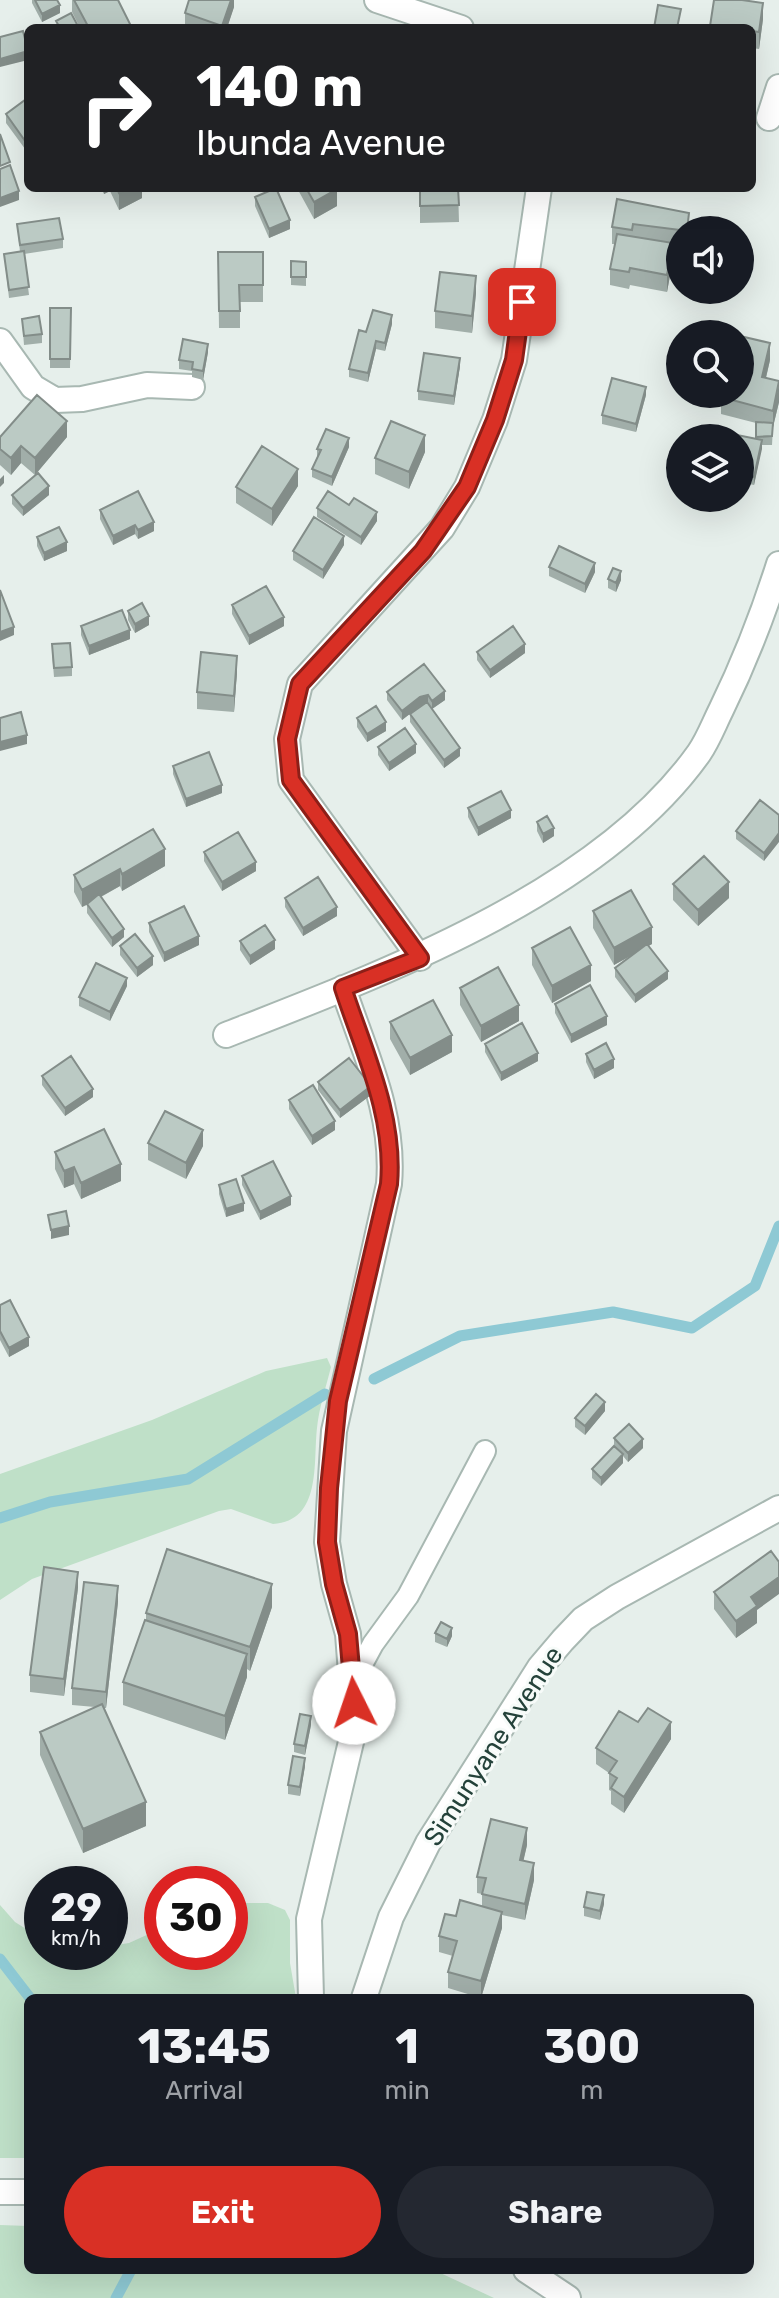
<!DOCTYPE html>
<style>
body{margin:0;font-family:Rubik,sans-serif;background:#242831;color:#f1f3f6;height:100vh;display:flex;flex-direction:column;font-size:30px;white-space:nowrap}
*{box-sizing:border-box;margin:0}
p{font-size:26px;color:#9ea1a6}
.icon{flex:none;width:44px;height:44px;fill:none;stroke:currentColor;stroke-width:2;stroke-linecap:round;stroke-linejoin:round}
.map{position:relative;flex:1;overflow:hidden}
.drawer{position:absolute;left:24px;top:1994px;width:730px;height:280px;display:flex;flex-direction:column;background:#171b24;border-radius:12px;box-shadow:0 8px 32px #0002}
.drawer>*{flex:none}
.banner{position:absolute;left:24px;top:24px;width:732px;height:168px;border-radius:12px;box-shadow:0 8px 32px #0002;background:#202124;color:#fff;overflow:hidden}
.buttons{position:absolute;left:666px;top:216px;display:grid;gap:16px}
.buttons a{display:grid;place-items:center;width:88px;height:88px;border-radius:50%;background:#171b24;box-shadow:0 8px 32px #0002;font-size:40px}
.speed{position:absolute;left:24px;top:1866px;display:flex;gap:16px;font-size:40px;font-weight:700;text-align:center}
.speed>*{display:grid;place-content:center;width:104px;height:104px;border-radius:50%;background:#171b24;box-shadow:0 8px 32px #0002;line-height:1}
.speed small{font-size:20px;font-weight:400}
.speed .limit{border:12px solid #d22;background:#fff;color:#111}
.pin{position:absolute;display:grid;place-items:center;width:68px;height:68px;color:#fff;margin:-34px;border-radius:16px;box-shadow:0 4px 12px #0006}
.me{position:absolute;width:88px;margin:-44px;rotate:356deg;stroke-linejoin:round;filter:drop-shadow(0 0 6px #0008)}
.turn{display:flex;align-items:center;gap:28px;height:168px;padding:0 40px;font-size:36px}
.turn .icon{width:104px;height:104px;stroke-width:2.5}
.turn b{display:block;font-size:56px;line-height:68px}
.eta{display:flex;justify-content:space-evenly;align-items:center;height:136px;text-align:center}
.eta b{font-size:48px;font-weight:700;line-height:56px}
.button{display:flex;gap:16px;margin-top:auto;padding:16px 40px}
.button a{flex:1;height:92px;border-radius:48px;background:#d93025;color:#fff;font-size:32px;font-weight:700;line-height:92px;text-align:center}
.button a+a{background:#242831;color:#f1f3f6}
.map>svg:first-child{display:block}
.green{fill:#bfe0c8}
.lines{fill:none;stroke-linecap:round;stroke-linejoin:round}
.stream{stroke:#8ec9d4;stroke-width:11}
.service-casing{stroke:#a8b8b2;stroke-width:24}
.minor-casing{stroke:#a8b8b2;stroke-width:28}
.service{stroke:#fff;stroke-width:20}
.minor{stroke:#fff;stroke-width:24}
.wall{fill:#a1aea9}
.shaded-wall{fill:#838d89}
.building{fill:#bbcac4;stroke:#838d89;stroke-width:2}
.route-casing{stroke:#8d1f18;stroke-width:20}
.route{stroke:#d93025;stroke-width:14}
.labels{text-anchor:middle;stroke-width:6;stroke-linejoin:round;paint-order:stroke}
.street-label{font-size:26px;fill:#24423a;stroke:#f7fbf9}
</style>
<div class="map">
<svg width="779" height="2298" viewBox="0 0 779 2298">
<rect width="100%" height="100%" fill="#e6efeb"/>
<path class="green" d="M327,1358L331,1367C326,1387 319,1408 317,1428C313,1463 322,1521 273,1524L231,1509L219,1511L32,1579L0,1600V1474L152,1420L266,1371Z
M230,1903H268L285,1910L290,1920V1963L296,1998H28V2158H0V1905L15,1922L42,1939V1952H110V1946L129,1943L162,1928V1952H230Z
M0,2225L28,2226V2270H434L494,2298H0Z"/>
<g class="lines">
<path class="stream" d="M374,1379L460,1336L613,1312L692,1328L755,1286L779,1226
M0,1518L50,1502L188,1479L325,1394
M0,1959L30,1998
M116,2298L131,2270"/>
<defs>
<path id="service" d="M353,1681L373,1644L408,1596L485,1451"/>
<path id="minor" d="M377,0L461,28
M769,118L779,87
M0,341L33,387L55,400L82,399L147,385L192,387
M420,958L291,780L287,739L300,684L442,528L467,487L495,420L514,360L539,188
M226,1035C382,974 599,894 699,753C708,740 714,724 721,710C746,659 762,618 779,564
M311,1998L309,1919L355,1725L348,1634L334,1584L327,1542L334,1431L389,1184C395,1114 365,1054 343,988
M364,1998L391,1917L428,1843L540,1667L563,1640L583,1619L617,1597L779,1508
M0,2192H28
M526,2270L568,2298"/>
</defs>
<use href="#service" class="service-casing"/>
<use href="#minor" class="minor-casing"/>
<use href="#service" class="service"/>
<use href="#minor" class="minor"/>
</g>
<path class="wall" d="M32,0H58L60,13L42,22L32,3Z
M72,0H118L131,28H80L72,12Z
M234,0V7L227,28H185V13Z
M714,0L763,19L759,49L752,48V28H710Z
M28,104V153L6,123V114Z
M101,188H142V198L119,210L110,191L104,194Z
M297,188H336L337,206L314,219Z
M420,188H458L459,222L420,223Z
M255,197L290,229L269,238L255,206Z
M617,199L680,230V247L673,246V259L667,292L630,285L629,289L610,285V269L615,244H612V227Z
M17,224L63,239V248L24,254L29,295L9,298L4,254L20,252Z
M218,252H263V302H240V328H219Z
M291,261L306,262V286L291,285Z
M476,293L472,333L435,328V311Z
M50,308H71L70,368H50Z
M22,319L42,334V343L24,345Z
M392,324L385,351L376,349L368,382L349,377V369L366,332Z
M208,352L203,380L192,377V371L179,369V360Z
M770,360L766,378L779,381V402L773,427L772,445H762L754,485L740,482V438L756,439V423L721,414V397Z
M460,366L454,405L418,400V391Z
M646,395L636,432L602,424V415Z
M0,437H67L35,475L21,463L11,475L0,465Z
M349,447L332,486L312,477V469L317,457V449Z
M425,452L409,489L375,474V458Z
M298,486L272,526L236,503V487Z
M12,495H49L23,516L12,504Z
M349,505L377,521L361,545L317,517V508Z
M100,510L154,531L138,539L135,534L113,545L100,519Z
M37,537L67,551L44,561L37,546Z
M344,545L323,579L293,560V551Z
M549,567L595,572L585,593L549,576Z
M608,579L621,580L616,592L608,588Z
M232,605L284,626L249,645L232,614Z
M128,611L149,625L135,633L128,620Z
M81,626L130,639L89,655L81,635Z
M477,652L525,653L490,678L477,660Z
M52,653L72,667V676L54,677Z
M424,664L445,700L432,709L460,756L444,768L410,722V714L420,706L402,720L387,700V692Z
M237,672L234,712L197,709V692Z
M357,718L386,731L367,742L357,727Z
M378,747L416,753L389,771L378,755Z
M173,766L222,793L186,807L173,774Z
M468,808L511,818L478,836L468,817Z
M779,815L764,861L736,839V831Z
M537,822L554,836L543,843L537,831Z
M153,829L165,866L122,891L120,886L101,897L124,937L112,947L87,913V905L82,907L74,892V875Z
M204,852L256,871L222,891L204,861Z
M673,884L729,898L698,926L673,900Z
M285,898L337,916L303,936L285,907Z
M593,911L652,944L648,946L668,979L635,1003L615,977V968L632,955L614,965L593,928Z
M149,923L199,945L164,962L149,932Z
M240,941L275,949L250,965L240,950Z
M120,946L153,965L137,977L120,955Z
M532,948L591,981L552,1003L532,965Z
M127,986L110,1021L79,1006V997Z
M460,988L519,1021L481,1042L460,1005Z
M555,1004L607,1025L571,1043L555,1013Z
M390,1022L452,1052L410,1075L390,1039Z
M485,1044L538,1061L501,1081L485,1052Z
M586,1054L614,1068L594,1079L586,1062Z
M42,1076L93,1097L65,1116L42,1085Z
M318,1082L371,1095L340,1118L318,1090Z
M289,1100L335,1130L312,1145L289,1109Z
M148,1143L203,1146L186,1179L148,1160Z
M55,1152L121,1181L81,1199L74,1184L64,1188L55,1169Z
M242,1176L291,1205L260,1220L242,1185Z
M219,1185L244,1211L226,1217L219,1194Z
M0,1305L29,1346L9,1357L0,1340Z
M605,1411L585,1435L575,1427V1418Z
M614,1438L643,1448L628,1462L623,1456V1463L601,1486L592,1478V1469L614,1446Z
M78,1588L64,1696L30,1692V1675Z
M714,1592L757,1610V1623L736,1638L714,1609Z
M118,1602L106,1708H104L146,1826L83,1853L40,1755V1732L95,1707L72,1705V1688Z
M272,1607L250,1671L247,1669V1677L225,1740L123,1705V1682L146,1620V1613Z
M435,1633L452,1636L447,1647L435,1642Z
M638,1722L671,1739L624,1813L611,1804V1791L609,1790V1773L596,1764V1748Z
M311,1725L305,1755L294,1752V1744Z
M305,1766L300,1796L288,1794V1785Z
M527,1845L523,1861L534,1880L525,1920L502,1915V1928L481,1998L448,1988V1972L453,1956L439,1952V1936L456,1916L482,1906V1894L477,1893V1877Z
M604,1904L600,1920L584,1916V1907Z"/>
<path class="shaded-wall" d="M231,0H234V7L227,28H222Z
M763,3V19L759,49V32Z
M60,5V13L42,22V14Z
M28,51V60L0,67V59Z
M104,188H110V191L104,194Z
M129,188H142V198L119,210V193Z
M337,189V206L314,219V202Z
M19,191V200L0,207V198Z
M290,220V229L269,238V229Z
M673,243V259L667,292V275Z
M476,276V293L472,333V316Z
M392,315V324L385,351V343Z
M376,341V349L368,382V373Z
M770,343V360L762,394V377Z
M208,344V352L203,380V371Z
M460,358V366L454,405V396Z
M779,385V402L773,427V411Z
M646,387V395L636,432V424Z
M67,421V437L35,475V458Z
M425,435V452L409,489V472Z
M349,438V447L332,486V477Z
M762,440V449L754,485V477Z
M21,446V463L11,475V458Z
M298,469V486L272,526V509Z
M4,475V483L0,487V479Z
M49,486V495L23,516V508Z
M377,512V521L361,545V537Z
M154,522V531L138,539V530Z
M135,525V534L113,545V536Z
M344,536V545L323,579V570Z
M67,542V551L44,561V553Z
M595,563V572L585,593V584Z
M621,571V580L616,592V583Z
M149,616V625L135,633V624Z
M284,617V626L249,645V636Z
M14,627V635L0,641V632Z
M130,630V639L89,655V646Z
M525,644V653L490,678V670Z
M237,656V672L234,712V696Z
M445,691V700L432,709V701Z
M428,695V704L420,706L402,720V711L420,697Z
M386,722V731L367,742V734Z
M27,735V744L0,751V742Z
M416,744V753L389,771V763Z
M460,748V756L444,768V760Z
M222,785V793L186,807V799Z
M511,810V818L478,836V828Z
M554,828V836L543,843V834Z
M779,833V842L764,861V853Z
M165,849V866L122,891V874Z
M256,862V871L222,891V882Z
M120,869V886L82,907V890Z
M729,882V898L698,926V910Z
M337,907V916L303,936V928Z
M652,927V944L614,965V948Z
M124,929V937L112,947V938Z
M199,936V945L164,962V953Z
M275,940V949L250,965V956Z
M153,956V965L137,977V968Z
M591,965V981L552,1003V986Z
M668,971V979L635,1003V995Z
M127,978V986L110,1021V1012Z
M519,1005V1021L481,1042V1026Z
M607,1016V1025L571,1043V1035Z
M452,1035V1052L410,1075V1058Z
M538,1053V1061L501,1081V1073Z
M614,1059V1068L594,1079V1070Z
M371,1086V1095L340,1118V1110Z
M93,1089V1097L65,1116V1108Z
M335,1121V1130L312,1145V1136Z
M203,1130V1146L186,1179V1163Z
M121,1164V1181L81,1199V1183Z
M74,1167V1184L64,1188V1171Z
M291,1196V1205L260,1220V1212Z
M244,1203V1211L226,1217V1209Z
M69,1226V1235L51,1239V1230Z
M29,1337V1346L9,1357V1348Z
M605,1402V1411L585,1435V1426Z
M643,1439V1448L628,1462V1453Z
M623,1454V1463L601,1486V1478Z
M78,1572V1588L64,1696V1679Z
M779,1577V1594L757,1610V1623L736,1638V1621L751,1597Z
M272,1584V1607L250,1671V1647Z
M118,1586V1602L106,1708V1692Z
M452,1628V1636L447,1647V1639Z
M247,1654V1677L225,1740V1716Z
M311,1716V1725L305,1755V1746Z
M671,1722V1739L624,1813V1797Z
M305,1758V1766L300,1796V1787Z
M146,1802V1826L83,1853V1829Z
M527,1828V1845L520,1876V1860Z
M534,1863V1880L525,1920V1904Z
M604,1895V1904L600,1920V1911Z
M502,1912V1928L481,1998V1981Z"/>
<path class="building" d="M35,0H57L60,5L42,14Z
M74,0H118L131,26L127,28H89Z
M189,0H231L222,26L185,13Z
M714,0H742L763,3L759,32L752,31V28H728L710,26Z
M658,5L681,9L677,28H654Z
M71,13L79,28H60L56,21Z
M23,31L28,51L0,59V37Z
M25,100L28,104V145L6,114Z
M0,134L10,162L0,166Z
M10,165L19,191L0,198V169Z
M117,188H129L119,193Z
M276,188L290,220L269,229L255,197Z
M306,188H336L337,189L314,202Z
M420,188H458L459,205L420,206Z
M617,199L689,213L687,230H680L633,224L632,230L612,227Z
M59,218L63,239L20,245L17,224Z
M617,234L673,243L667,275L630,268L629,272L610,269Z
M24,251L29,287L9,290L4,254Z
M218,252H263V285H239L240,311H219Z
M291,261L306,262V277H291Z
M440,272L476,276L472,316L435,311Z
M50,308H71L70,359H50Z
M373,310L392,315L385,343L376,341L368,373L349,369L359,330L366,332Z
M39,316L42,334L24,336L22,319Z
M740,336L770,343L762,377L779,381L773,411L721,397L722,394H740Z
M183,339L208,344L203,371L192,369L193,362L179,360Z
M424,353L460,358L454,396L418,391Z
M612,378L646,387L636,424L602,415Z
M37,395L67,421L35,458L21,446L11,458L0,449V437Z
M391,421L425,435L409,472L375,458Z
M756,422L773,423L772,436L756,437Z
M326,429L349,438L332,477L312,469L321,450L317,449Z
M727,433L762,440L754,477L740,474V438H725Z
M262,446L298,469L272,509L236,487Z
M38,473L49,486L23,508L12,495Z
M138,491L154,522L138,530L135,525L113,536L100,510Z
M328,491L349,505L354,498L377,512L361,537L317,508Z
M314,517L344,536L323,570L293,551Z
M59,527L67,542L44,553L37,537Z
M559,546L595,563L585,584L549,567Z
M613,568L621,571L616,583L608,579Z
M266,586L284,617L249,636L232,605Z
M0,590L14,627L0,632Z
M142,603L149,616L135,624L128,611Z
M122,610L130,630L89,646L81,626Z
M513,626L525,644L490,670L477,652Z
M70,643L72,667L54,668L52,644Z
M201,652L237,656L234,696L197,692Z
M424,664L445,691L432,701L428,695L420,697L402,711L387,692Z
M427,702L460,748L444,760L410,714Z
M376,706L386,722L367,734L357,718Z
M21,712L27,735L0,742V718Z
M405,728L416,744L389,763L378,747Z
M209,752L222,785L186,799L173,766Z
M501,791L511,810L478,828L468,808Z
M760,800L779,815V833L764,853L736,831Z
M547,816L554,828L543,834L537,822Z
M153,829L165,849L122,874L120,869L82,890L74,875Z
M238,832L256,862L222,882L204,852Z
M704,856L729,882L698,910L673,884Z
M318,877L337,907L303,928L285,898Z
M631,890L652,927L614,948L593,911Z
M99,894L124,929L112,938L87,904Z
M184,906L199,936L164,953L149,923Z
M265,925L275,940L250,956L240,941Z
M570,927L591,965L552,986L532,948Z
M135,934L153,956L137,968L120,946Z
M647,944L668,971L635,995L615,968Z
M96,963L127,978L110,1012L79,997Z
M498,967L519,1005L481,1026L460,988Z
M590,985L607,1016L571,1035L555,1004Z
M433,1000L452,1035L410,1058L390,1022Z
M522,1023L538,1053L501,1073L485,1044Z
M606,1043L614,1059L594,1070L586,1054Z
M71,1056L93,1089L65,1108L42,1076Z
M349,1058L371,1086L340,1110L318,1082Z
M313,1085L335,1121L312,1136L289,1100Z
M165,1111L203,1130L186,1163L148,1143Z
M104,1129L121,1164L81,1183L74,1167L64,1171L55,1152Z
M273,1161L291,1196L260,1212L242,1176Z
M236,1179L244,1203L226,1209L219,1185Z
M66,1211L69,1226L51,1230L48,1215Z
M10,1300L29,1337L9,1348L0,1331V1305Z
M596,1394L605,1402L585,1426L575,1418Z
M629,1424L643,1439L628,1453L614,1438Z
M614,1446L623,1454L601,1478L592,1469Z
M167,1549L272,1584L250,1647L146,1613Z
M771,1551L779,1562V1577L751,1597L757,1606L736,1621L714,1592Z
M44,1567L78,1572L64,1679L30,1675Z
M84,1582L118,1586L106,1692L72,1688Z
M145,1620L247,1654L225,1716L123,1682Z
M441,1622L452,1628L447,1639L435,1633Z
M102,1704L146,1802L83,1829L40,1732Z
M648,1708L671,1722L624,1797L611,1788L617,1778L609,1773L617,1761L596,1748L619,1711L638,1722Z
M300,1714L311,1716L305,1746L294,1744Z
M293,1756L305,1758L300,1787L288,1785Z
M491,1819L527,1828L520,1860L534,1863L525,1904L482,1894L486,1878L477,1877Z
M587,1892L604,1895L600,1911L584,1907Z
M460,1900L502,1912L481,1981L448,1972L457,1941L439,1936L445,1914L456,1916Z"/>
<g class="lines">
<defs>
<path id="route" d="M354,1703L348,1634L334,1584L327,1542L329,1488L338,1401L389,1184C395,1116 364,1052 343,988L420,958L291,780L287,739L300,684L423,551L467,487L495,420L514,360L522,302"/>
</defs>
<use href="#route" class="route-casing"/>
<use href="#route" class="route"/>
</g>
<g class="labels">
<g class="street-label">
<text transform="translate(493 1746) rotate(-57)" y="9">Simunyane Avenue</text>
</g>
</g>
</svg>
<div class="buttons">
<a><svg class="icon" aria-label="sound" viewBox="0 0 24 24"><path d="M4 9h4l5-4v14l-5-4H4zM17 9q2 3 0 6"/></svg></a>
<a><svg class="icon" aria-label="search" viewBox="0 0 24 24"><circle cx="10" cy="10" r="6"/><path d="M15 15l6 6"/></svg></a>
<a><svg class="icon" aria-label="layers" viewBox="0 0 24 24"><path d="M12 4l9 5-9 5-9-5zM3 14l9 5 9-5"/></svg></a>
</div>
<div class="speed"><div>29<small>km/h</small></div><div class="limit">30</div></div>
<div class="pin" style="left:522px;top:302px;background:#d93025"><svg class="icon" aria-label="arrive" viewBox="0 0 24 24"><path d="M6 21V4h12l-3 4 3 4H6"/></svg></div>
<svg class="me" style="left:354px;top:1703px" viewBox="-20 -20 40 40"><circle r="19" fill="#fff"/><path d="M0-13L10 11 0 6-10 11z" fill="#d93025"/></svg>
<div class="banner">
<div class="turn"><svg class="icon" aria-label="right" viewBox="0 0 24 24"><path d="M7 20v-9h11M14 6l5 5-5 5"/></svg><div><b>140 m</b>Ibunda Avenue</div></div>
</div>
<section class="drawer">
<div class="eta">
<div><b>13:45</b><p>Arrival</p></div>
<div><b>1</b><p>min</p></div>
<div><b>300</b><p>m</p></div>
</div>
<div class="button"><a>Exit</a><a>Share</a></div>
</section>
</div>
